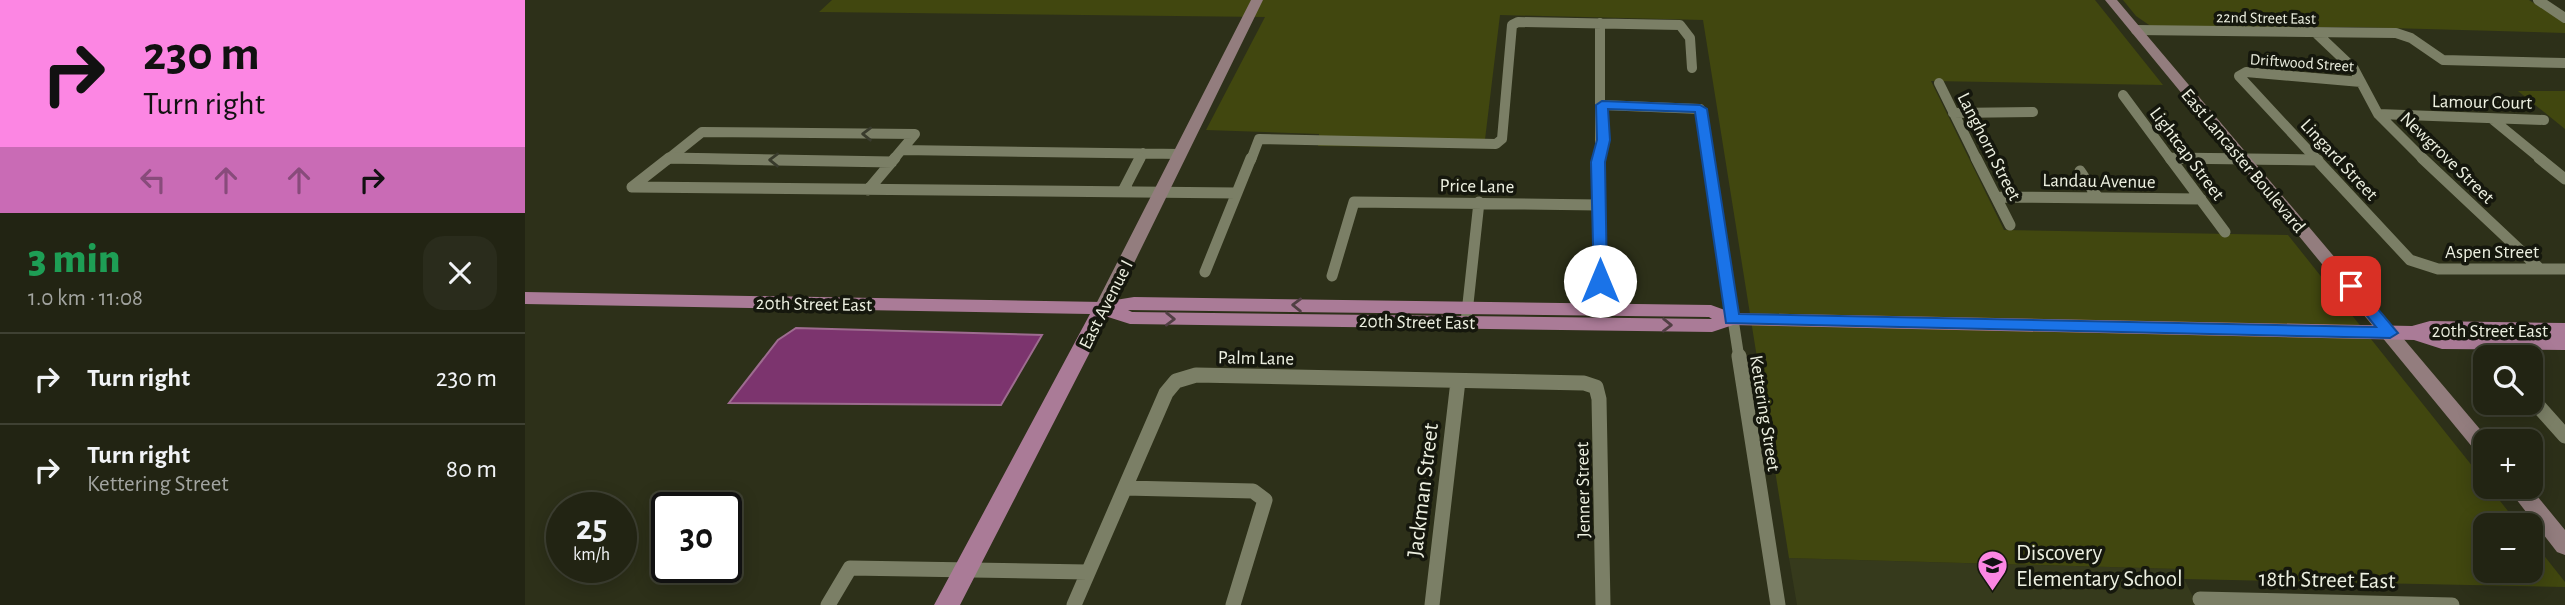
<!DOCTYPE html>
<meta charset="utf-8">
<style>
body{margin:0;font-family:"Alegreya Sans",sans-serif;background:#2a2c1c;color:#f1f3f6;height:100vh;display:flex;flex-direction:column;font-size:26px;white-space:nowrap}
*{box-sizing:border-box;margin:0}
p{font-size:23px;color:#a2a4a0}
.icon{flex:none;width:38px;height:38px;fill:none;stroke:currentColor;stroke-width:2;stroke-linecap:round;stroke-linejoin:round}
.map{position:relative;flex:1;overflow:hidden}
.panel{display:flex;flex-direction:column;background:#222413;width:525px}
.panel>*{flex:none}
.hud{background:#fc86e3;color:#111;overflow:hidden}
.buttons{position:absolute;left:1948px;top:345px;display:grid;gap:14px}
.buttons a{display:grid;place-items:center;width:70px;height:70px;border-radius:14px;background:#222413;box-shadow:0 4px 18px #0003,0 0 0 2px #3f4133;font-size:35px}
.speed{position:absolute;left:21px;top:492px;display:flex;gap:14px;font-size:35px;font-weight:700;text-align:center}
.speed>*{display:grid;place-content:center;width:91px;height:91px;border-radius:50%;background:#222413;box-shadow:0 4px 18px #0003,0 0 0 2px #3f4133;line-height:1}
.speed small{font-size:18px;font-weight:400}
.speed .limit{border:4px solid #111;border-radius:10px;background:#fff;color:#111}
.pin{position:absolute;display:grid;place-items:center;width:60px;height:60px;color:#fff;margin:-30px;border-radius:14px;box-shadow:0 4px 10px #0006}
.me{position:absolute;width:77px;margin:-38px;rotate:0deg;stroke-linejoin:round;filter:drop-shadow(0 0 5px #0008)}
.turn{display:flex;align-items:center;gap:24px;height:147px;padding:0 28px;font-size:32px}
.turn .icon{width:91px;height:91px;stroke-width:2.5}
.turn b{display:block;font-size:49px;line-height:60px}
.lanes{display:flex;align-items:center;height:66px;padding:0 28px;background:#0003;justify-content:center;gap:35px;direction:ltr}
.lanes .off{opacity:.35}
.round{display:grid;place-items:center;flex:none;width:74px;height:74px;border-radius:21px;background:#2a2c1c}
.headline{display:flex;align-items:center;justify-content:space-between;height:119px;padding:0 28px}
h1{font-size:42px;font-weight:800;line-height:52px;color:#1e9e55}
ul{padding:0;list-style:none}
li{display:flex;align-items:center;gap:21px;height:91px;padding:0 28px;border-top:2px solid #3f4133}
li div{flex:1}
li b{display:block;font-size:26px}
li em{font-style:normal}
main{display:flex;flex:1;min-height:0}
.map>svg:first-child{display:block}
.built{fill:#363a1c}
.green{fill:#41470f}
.water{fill:#7c346e;stroke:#9e6c90;stroke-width:2}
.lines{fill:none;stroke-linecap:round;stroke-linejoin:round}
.minor-far2{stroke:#7b7f66;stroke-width:10}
.minor-far1{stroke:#7b7f66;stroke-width:11}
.minor{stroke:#7b7f66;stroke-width:15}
.secondary{fill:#937d7e;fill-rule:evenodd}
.primary{fill:#aa7b97;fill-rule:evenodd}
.oneway{stroke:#393b2c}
.oneway2{stroke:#513f44}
.route{fill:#1a73e8;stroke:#114b97;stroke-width:2}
.labels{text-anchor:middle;stroke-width:7;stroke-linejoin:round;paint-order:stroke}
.far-street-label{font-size:16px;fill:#edf0e1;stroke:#15170d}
.street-label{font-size:19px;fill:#edf0e1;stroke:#15170d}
.near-street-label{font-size:23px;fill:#edf0e1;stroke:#15170d}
.near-poi-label{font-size:23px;fill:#edf0e1;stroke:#15170d;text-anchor:start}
</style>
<main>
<section class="panel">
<div class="hud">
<div class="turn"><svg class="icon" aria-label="right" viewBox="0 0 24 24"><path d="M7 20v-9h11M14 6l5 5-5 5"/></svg><div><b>230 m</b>Turn right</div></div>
<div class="lanes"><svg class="icon off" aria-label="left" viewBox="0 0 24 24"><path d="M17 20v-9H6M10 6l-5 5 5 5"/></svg><svg class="icon off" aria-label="ahead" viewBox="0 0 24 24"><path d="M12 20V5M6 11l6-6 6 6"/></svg><svg class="icon off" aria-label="ahead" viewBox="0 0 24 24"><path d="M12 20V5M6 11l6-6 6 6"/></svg><svg class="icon" aria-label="right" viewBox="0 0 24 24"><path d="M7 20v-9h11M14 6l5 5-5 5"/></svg></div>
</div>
<div class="headline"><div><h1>3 min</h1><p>1.0 km · 11:08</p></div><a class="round"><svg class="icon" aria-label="close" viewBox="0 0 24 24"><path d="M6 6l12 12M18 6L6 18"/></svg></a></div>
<ul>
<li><svg class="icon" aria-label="right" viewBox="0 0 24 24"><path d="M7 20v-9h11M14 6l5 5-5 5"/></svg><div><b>Turn right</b></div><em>230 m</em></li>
<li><svg class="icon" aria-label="right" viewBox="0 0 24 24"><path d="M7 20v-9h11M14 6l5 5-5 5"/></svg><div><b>Turn right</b><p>Kettering Street</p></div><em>80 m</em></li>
</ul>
</section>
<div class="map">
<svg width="2040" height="605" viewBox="0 0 2040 605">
<rect width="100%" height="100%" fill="#2d3019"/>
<path class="built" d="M1264,558L1654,569L1672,605H1272Z"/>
<path class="green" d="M307,0H1570L1638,85L1406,81L1479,230L1763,235L1960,482V486L1964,487L1994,525H1960V570H2006V539L2040,582V587L1659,579L1654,569L1264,558L1178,20L975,15L959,148L793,146L794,134L681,130L740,17L294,12Z
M1598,0H2004L2040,23V33L1829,27H1627L1611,16Z
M1993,91H2040V129Z"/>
<path class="water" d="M271,328L517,335L476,405L204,403L253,340Z"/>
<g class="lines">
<path class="minor-far2" d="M2013,0L2040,18
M1075,23V160
M1611,30L1871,33L1886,38L1918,60L2040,63
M1790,32L1829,69L1853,114L1899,160
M1414,83L1452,160
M1598,95L1646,160
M1077,105L1175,109L1183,160
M1428,113L1508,112
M1853,114L2019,120
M1967,119L2017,160
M377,150L656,154
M145,158L241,160
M1645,158L1773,160
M142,160L177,132L390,134L368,160
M614,160L618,153
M726,160L734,139L971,144L977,139L987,25L993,22L1155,25L1165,38L1167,68
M1792,160L1714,76L1721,72L1836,82"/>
<path class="minor-far1" d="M145,158L367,162
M1183,158L1214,358
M1451,158L1485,225
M1645,158L1700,232
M1645,158L1793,160
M1790,158L1885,260L1913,269H2040
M1897,158L2014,268
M2014,158L2040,179
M1555,171L1573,198
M107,187L712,193
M107,187L144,158
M343,190L370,158
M598,191L615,158
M1471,197L1676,199
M680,272L726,158
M807,276L829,202L1074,205
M1075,281V158
M941,322L954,202"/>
<path class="minor" d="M1214,356L1253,605
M2006,398L2040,436
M600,488L728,491L740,500L708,605
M1675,599L1927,605
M303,605L325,568L562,572
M549,605L641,393L651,381L671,375L1059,383L1071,387L1074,399L1078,605
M907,605L933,381"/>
<path class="secondary" d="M726,0H738L587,308L584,312H572L569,308Z
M1580,0H1592L1965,441H1960V457L1953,454Z
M1981,486H2004L2040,530V555L2032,552Z"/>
<path class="primary" d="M0,292L578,302L609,297L1186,305L1208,313L1887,326L1905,321L2040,323V350L1917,349L1889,340L1208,325L1187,332L605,324L583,317L435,605H409L565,314L0,304ZM603,310L1184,317L1187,319L607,312ZM1916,335L1999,336L1918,335Z"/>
</g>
<defs><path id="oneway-chevron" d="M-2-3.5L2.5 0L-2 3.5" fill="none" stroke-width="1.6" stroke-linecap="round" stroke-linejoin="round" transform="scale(1.75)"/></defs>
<g class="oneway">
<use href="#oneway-chevron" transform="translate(342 134) rotate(-179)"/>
<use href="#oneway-chevron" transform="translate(249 160) rotate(-179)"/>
</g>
<g class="oneway2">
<use href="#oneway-chevron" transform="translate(772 305) rotate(-179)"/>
<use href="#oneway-chevron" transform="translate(645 319) rotate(1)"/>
<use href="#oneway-chevron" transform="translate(1142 325) rotate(1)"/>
</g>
<path class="route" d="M1077,101L1175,105L1182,109L1214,314L1851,327L1818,286L1826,282L1831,283L1873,333L1865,338L1201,323L1170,112L1083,109L1085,140L1080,162L1082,281L1080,285H1069L1066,162L1072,140L1071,105Z"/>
<defs>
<symbol id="school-pin" viewBox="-11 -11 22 30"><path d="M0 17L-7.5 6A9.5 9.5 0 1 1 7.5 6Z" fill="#fc86e3" stroke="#15170d"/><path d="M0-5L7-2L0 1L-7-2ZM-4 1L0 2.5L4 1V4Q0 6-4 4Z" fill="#111"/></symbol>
</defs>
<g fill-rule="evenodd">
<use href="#school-pin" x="1450" y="548" width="35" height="47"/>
</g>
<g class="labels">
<g class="far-street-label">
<text transform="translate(1741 17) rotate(1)" y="6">22nd Street East</text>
<text transform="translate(1777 62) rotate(4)" y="6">Driftwood Street</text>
</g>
<g class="street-label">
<text transform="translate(1957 101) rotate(1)" y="7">Lamour Court</text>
<text transform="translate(1465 146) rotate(63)" y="7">Langhorn Street</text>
<text transform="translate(1663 153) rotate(53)" y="7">Lightcap Street</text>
<text transform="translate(1923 157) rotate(44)" y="7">Newgrove Street</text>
<text transform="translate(1815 159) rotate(47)" y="7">Lingard Street</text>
<text transform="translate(1719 160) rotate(50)" y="7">East Lancaster Boulevard</text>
<text transform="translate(1574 180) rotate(1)" y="7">Landau Avenue</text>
<text transform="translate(952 185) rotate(1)" y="7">Price Lane</text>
<text x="1967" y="258">Aspen Street</text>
<text transform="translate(289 303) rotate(1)" y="7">20th Street East</text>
<text transform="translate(580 304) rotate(-63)" y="7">East Avenue I</text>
<text transform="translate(892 321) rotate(1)" y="7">20th Street East</text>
<text x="1965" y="337">20th Street East</text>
<text transform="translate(731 357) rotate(1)" y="7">Palm Lane</text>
<text transform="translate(1241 413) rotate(81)" y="7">Kettering Street</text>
<text transform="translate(1057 490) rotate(-91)" y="7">Jenner Street</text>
</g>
<g class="near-street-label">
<text transform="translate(897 490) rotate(-83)" y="8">Jackman Street</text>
<text transform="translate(1802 579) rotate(1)" y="8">18th Street East</text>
</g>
<g class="near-poi-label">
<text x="1491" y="560">Discovery<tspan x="1491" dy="26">Elementary School</tspan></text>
</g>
</g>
</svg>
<div class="buttons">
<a><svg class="icon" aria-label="search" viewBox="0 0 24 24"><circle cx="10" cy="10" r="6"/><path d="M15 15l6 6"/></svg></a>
<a>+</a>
<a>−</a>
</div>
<div class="speed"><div>25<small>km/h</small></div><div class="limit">30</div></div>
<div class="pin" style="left:1826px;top:286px;background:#d93025"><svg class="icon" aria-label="arrive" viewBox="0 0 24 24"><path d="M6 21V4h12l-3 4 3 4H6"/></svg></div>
<svg class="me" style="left:1075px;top:281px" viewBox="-20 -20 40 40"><circle r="19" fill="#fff"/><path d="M0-13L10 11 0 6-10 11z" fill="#1a73e8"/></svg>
</div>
</main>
